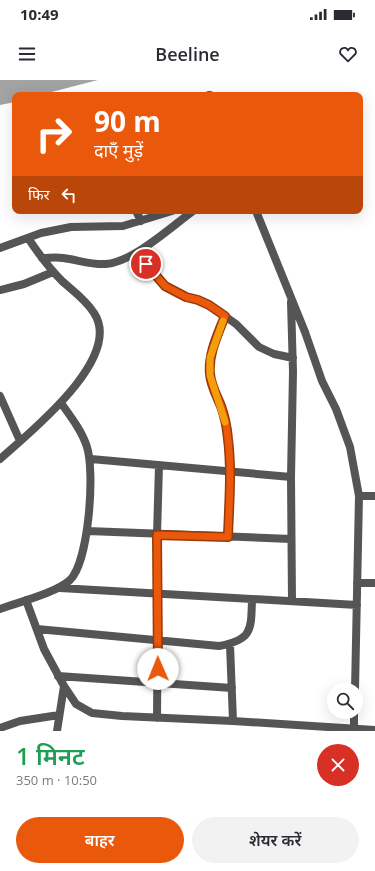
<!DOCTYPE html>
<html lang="hi">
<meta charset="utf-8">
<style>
body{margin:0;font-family:"Open Sans","Noto Sans Devanagari",sans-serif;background:#f2f2f3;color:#2b2b33;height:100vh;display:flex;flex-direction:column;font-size:15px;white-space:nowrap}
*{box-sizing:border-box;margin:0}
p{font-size:13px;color:#7c7c81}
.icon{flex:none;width:22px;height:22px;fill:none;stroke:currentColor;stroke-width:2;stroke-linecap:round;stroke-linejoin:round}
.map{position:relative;height:651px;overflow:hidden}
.details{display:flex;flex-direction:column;background:#fff;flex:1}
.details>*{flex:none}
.banner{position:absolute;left:12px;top:12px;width:351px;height:122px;border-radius:8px;box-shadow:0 4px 16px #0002;background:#ea580c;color:#fff;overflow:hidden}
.buttons{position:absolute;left:327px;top:603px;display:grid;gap:8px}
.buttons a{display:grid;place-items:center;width:36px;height:36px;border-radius:50%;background:#fff;box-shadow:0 4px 16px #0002;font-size:20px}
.pin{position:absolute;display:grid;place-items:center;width:34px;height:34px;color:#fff;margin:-17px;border:2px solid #fff;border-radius:50%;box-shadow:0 1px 4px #0007}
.me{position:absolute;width:44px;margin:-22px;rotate:359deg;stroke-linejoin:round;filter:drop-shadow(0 0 3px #0008)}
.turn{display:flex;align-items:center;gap:14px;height:84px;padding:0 16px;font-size:18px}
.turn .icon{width:52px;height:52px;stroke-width:2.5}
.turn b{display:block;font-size:28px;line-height:34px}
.then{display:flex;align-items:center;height:38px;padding:0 16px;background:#0003;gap:8px;font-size:15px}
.round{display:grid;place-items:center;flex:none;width:42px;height:42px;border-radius:21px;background:#f2f2f3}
.overview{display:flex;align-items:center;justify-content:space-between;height:68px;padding:0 16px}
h1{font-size:24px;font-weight:600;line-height:30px;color:#1e9e55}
.action{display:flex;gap:8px;margin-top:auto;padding:8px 16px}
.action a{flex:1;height:46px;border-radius:24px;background:#ea580c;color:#fff;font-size:16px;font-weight:600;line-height:46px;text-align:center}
.action a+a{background:#f2f2f3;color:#2b2b33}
.status{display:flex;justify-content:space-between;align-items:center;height:28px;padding:0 20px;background:#fff;direction:ltr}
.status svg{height:11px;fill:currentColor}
header{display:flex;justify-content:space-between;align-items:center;height:52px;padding:0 16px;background:#fff;font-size:18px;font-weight:600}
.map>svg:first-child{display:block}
.water{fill:#a3a3a3}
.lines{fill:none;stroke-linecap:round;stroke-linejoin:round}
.street{stroke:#555;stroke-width:8}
.route-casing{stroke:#983908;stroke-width:10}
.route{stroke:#ea580c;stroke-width:7}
.slow{stroke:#f59e0b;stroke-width:7}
</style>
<div class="status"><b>10:49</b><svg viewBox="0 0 49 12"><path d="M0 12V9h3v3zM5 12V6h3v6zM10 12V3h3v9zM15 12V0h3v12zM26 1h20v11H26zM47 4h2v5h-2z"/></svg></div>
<header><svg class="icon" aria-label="menu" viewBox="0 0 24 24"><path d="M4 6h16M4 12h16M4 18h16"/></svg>Beeline<svg class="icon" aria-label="heart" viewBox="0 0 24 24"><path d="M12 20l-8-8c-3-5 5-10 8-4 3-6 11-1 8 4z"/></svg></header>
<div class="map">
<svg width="375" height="651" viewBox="0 0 375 651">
<rect width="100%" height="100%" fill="#fff"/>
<path class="water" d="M0,0H98L40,15H15V22L0,25Z"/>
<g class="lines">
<path class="street" d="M209,15H210
M136,131L141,141
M256,131L305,252L322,301L336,329L350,367L359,416L355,610
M0,168L41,153L71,147L123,146L172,131
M136,173L165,206L186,217L198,220L209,225L236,244L259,267L274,274L293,278
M42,178C49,178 56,177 63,178C78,180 92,185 106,184C133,182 171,147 193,131
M0,210L24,204L53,192
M291,222L293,292L291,397L292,521
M225,236L210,278V295L214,311L225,338L228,359L230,391L228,457
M0,316L20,361
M0,379C29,353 124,278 94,233C86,220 73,211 62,201C49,188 38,173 28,158
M91,379L291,397
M359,416H375
M88,451L291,459
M357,503H375
M60,508L357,525
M26,520L44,569L64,606L76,624L92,633L122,636L233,641L375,650
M0,529C19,522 56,513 70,500C89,481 95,392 87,367C82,351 71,337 61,323
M37,549L219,566C253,560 251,549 252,519
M230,565L233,641
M58,596L232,608
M157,638L158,514L157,455L159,385
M0,648L20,641L59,635
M354,649V632
M57,651L64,606"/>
</g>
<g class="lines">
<defs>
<path id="route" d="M146,184L165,206L186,217L198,220L209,225L225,236C218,254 208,274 210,294C211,306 217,316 221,326C225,337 227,348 228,359C232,391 229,424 228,457L157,455L158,589"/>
</defs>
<use href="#route" class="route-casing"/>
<use href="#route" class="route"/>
<path class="slow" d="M223,241L210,278V295L225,342"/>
</g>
</svg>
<div class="buttons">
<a><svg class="icon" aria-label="search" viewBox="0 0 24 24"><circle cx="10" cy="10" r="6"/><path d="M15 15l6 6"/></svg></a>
</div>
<div class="pin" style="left:146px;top:184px;background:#d93025"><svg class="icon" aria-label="arrive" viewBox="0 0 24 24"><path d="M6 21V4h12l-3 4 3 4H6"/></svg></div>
<svg class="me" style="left:158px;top:589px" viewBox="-20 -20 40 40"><circle r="19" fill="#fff"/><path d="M0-13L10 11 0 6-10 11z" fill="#ea580c"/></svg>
<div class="banner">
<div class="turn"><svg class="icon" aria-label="right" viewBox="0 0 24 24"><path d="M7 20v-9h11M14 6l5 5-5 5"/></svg><div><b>90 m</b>दाएँ मुड़ें</div></div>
<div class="then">फिर<svg class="icon" aria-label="left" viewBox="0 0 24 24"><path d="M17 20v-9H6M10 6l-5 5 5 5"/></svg></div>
</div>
</div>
<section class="details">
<div class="overview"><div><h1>1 मिनट</h1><p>350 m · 10:50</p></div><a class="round" style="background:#d93025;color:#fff"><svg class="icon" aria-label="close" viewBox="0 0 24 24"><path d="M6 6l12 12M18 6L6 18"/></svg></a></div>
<div class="action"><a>बाहर</a><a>शेयर करें</a></div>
</section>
